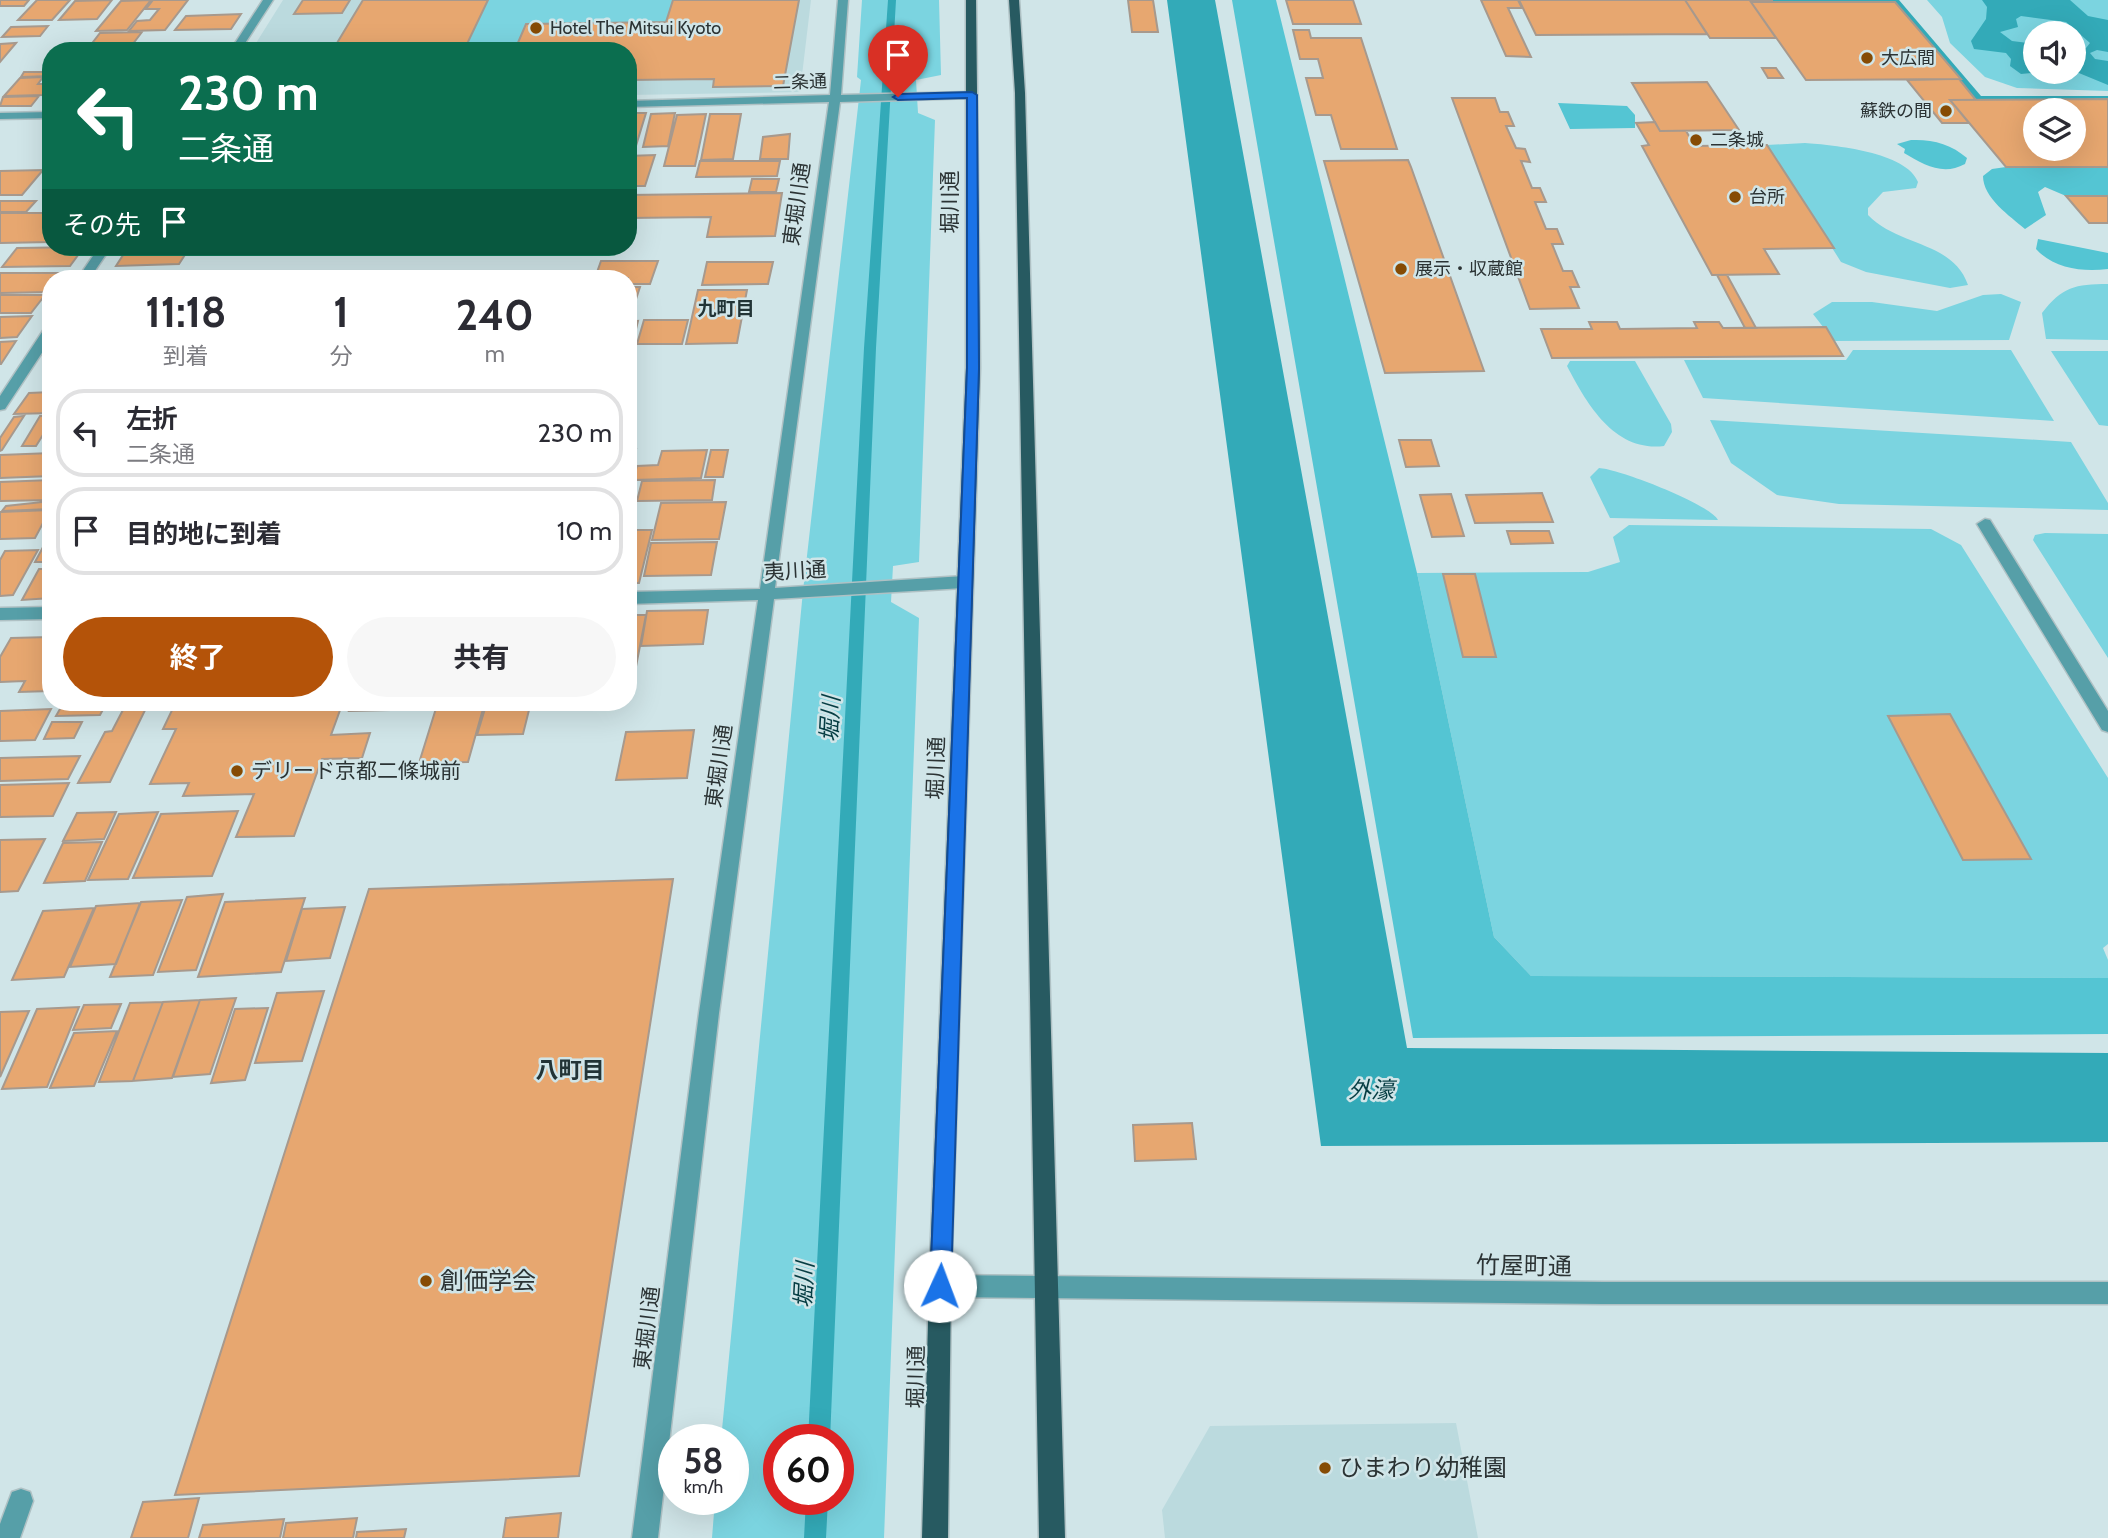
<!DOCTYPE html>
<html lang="ja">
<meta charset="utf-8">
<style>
body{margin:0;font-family:Cabin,"Noto Sans JP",sans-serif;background:#f7f7f7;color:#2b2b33;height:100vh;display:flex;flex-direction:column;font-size:26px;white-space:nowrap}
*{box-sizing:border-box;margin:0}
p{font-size:23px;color:#7c7c81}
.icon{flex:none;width:38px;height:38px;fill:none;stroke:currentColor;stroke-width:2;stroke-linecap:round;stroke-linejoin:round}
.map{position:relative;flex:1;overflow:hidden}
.details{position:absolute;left:42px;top:270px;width:595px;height:441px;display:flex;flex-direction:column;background:#fff;border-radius:28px;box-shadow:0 7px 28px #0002}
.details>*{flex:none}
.hud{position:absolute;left:42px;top:42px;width:595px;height:214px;border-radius:28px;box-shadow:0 7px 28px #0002;background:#0b6e4f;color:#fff;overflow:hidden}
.controls{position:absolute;left:2023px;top:21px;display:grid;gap:14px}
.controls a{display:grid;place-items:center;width:63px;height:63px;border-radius:50%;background:#fff;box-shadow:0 7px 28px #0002;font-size:35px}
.speed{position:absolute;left:658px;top:1424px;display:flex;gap:14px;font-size:35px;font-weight:700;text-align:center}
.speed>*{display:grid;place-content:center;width:91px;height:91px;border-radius:50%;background:#fff;box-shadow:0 7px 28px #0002;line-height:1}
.speed small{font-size:18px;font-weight:400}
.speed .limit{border:10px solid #d22;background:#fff;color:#111}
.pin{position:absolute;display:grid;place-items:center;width:60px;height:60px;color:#fff;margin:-72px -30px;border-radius:50% 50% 50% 0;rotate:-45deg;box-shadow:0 0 7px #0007}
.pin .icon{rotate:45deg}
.me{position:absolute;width:77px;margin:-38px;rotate:2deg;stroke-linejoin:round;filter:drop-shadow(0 0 5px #0008)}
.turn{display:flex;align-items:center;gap:24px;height:147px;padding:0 21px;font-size:32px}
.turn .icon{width:91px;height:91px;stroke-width:2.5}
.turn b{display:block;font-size:49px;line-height:60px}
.then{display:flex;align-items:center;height:66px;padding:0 21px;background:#0003;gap:14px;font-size:26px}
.eta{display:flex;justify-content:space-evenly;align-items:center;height:119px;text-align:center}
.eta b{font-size:42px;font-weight:700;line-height:49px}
.button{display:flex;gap:14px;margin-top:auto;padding:14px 21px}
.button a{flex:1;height:80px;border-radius:42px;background:#b45309;color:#fff;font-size:28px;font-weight:700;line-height:80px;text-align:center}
.button a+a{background:#f7f7f7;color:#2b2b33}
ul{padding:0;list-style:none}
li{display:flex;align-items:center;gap:21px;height:88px;margin:0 14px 10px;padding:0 7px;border:4px solid #e1e1e2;border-radius:28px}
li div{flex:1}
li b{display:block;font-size:26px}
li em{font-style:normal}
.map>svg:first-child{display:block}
.built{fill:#bbdade}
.green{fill:#7bd4e0;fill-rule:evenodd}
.forest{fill:#54c5d3}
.water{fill:#33aab8}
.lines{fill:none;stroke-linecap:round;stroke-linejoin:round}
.stream{fill:#33aab8;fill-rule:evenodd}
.building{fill:#e7a770;stroke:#a7998d;stroke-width:2;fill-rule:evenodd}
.minor-casing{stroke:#afc1c4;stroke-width:3}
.major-casing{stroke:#afc1c4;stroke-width:3}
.minor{fill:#569fa8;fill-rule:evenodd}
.major{fill:#275a61;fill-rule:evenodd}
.route{fill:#1a73e8;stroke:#114b97;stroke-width:2}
.poi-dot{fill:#864b04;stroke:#d0e5e8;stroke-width:2.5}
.labels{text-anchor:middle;stroke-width:5;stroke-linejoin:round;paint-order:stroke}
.far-poi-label{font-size:18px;fill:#2b3334;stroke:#d0e5e8;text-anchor:start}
.far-street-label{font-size:18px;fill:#2b3334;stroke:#d0e5e8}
.far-neighbourhood-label{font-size:19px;font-weight:bold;fill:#223436;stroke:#d0e5e8}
.street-label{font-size:21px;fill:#2b3334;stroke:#d0e5e8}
.poi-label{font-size:21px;fill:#2b3334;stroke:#d0e5e8;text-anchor:start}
.water-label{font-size:23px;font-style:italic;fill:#063d43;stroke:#d0e5e8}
.neighbourhood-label{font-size:23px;font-weight:bold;fill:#223436;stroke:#d0e5e8}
.near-street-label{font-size:24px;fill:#2b3334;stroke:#d0e5e8}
.near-poi-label{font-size:24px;fill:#2b3334;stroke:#d0e5e8;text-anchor:start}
</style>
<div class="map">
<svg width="2108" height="1538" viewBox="0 0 2108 1538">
<rect width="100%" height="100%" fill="#d0e5e8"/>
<path class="built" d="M283,0H811L800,92L628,95V51H251Z
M1456,1423L1478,1538H1165L1162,1510L1210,1426Z"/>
<path class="green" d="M488,0H673L666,22L527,24L517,45L466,46Z
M862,0H939L941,75L916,80L918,113L935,120L919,562L893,566L891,602L919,618L884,1538H712L715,1500H733V1440H721L803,591L859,98L861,80L857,77ZM779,1440H838V1500H779Z
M1927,0H2108V91L2017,88L1985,77L1950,43L1942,17ZM2035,33H2074V72H2035Z
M1805,143C1833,145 1907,152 1918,182L1916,188L1883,192L1868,208V215C1899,247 1953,241 1968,285L1950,288L1866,272L1841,262L1767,145Z
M2108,284V340L2046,339L2042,313C2062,287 2075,284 2108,284Z
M2001,294L2021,302L2009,340L1834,341L1813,314L1832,302H1872L1937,311L1983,295Z
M1853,350H2011L2054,421L1703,398L1684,360H1846Z
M2051,351H2108V426L2099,425Z
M1570,361H1635L1671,424L1672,432L1664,446C1614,452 1587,404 1567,366Z
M1710,420L2071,442L2108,503V510L1839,504L1777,495L1731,463Z
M1599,468C1619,469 1710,504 1718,520L1610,518L1590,477Z
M1629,525L1931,529L1961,545L2108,778V944L2103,948L2108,960V978L1531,976L1494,937L1417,573L1588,572L1620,562L1613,537Z
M2045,533L2108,534V658L2033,540L2035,535Z"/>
<path class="forest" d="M1232,0H1276L1417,573L1494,937L1531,976L2108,978V1034L1413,1038Z
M1558,103L1627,106L1635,115V128L1570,129Z
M1911,140C1932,139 1951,144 1967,158L1965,164C1943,176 1924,165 1904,153L1905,149L1897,144Z
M2006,167H2108V196H2066L2045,187L2038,192L2046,215L2025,229C2010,216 1983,198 1983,176L1992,169Z
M2038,239L2108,253V269C2083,272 2054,269 2036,249Z"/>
<path class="water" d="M1167,0H1215L1407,1048L2108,1053V1142L1321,1146Z
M1982,0H2070L2088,16L2108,20V52L2097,50L2090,53L2095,59L2108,61V85L2074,71V52L2086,48L2090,43L2066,22L2021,16L2016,19L2018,27L2000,32L2012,41L2035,44V72H2043L2021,74L2010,66L2011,59L2006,53L1974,49L1971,41L1986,19L1987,7Z"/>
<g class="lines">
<path class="stream" d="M888,0H896L876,348L830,1440H808L864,348Z
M1771,0H1899L1981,96H2108V102L1975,101L1893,5L1775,3Z
M806,1500H828L826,1538H804Z"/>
</g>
<path class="building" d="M0,0H29L24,6H0Z
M37,0H70L52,20H18Z
M112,0L97,19L59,20L75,1Z
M151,0L127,30L96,31L121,1Z
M153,0H188L165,30L129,31L137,21L150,20L159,9H146Z
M303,0H350L342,13L294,14Z
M363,0H488L466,46L517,45L526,24L666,22L673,0H799L783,86L713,87L714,79L628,80V51H281L286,44L337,43Z
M1128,0H1153L1158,32H1132Z
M1286,0H1353L1361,24H1293Z
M1481,0H1518L1522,8H1508L1531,57L1506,56Z
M1519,0H1685L1707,34L1536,35Z
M1685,0H1773L1751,2L1776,38H1710Z
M1751,2H1895L1961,79L1806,80Z
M241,14L231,29L175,30L186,16Z
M48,26L40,36L2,37L11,27Z
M1293,30H1309L1311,38H1361L1397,149H1341L1331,115H1316L1306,78H1323L1318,59H1300Z
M142,32L132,45L90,46L100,33Z
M16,43L0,62V44Z
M200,45L196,51H146L149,46Z
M1762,68H1776L1783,78H1768Z
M24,72H51V76L21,77Z
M43,77L38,84H51L44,95L4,96L20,78Z
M1959,79L1976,100H1950L1969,123H1942L1907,80Z
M1707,82L1739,130L1660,131L1632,83Z
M39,96L31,106H0L3,97Z
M1452,98H1495L1500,112H1508L1514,126H1506L1516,148L1525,149L1530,162L1521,161L1532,188H1540L1546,202H1535L1546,229H1557L1563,244H1552L1563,271H1572L1579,287H1570L1579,308L1530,309Z
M2108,99V167H2006L1950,100ZM2035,110H2074V149H2035Z
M628,113H646L635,149H628Z
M675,113L668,146L643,147L651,114Z
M706,114L695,166H664L677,115Z
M710,114H741L733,159L701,160Z
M1655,122L1660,131H1686L1695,146L1767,145L1834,248L1764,249L1779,274L1712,275L1642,146L1649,145L1636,123Z
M790,134L788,159H760L763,137Z
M655,155L645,186H628V156Z
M1408,160L1411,167L1484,371L1385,373L1324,161Z
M700,161H780L777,176L696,177Z
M43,170L22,195H0V171Z
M752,179H779L776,192H749Z
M782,193L775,236L707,237L711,217L628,218V195Z
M2066,196H2108V223H2089Z
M0,201H36L26,212H0Z
M0,213H51V242L0,243Z
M84,247L70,266L2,267L17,248Z
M188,250L179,264L116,266L125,252Z
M601,261H658L650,284H628V278H595Z
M707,262H773L768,284L702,285Z
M0,273H66L62,278H51V292L0,293Z
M210,273L207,278H124L126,275Z
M1717,275H1727L1756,328H1745Z
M628,287H640L634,305H628Z
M698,290H747L737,343L686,344Z
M0,295H45L31,313H0Z
M32,316L17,337L0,338V317Z
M644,320H688L682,344H637Z
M638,321L632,345H628V322Z
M1589,322H1617L1620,329L1697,328L1694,322H1719L1723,328L1826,327L1843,356L1552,358L1541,329H1592Z
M16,341L1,364H0V342Z
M51,392V413L14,414L29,393Z
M24,416L2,450L0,451V438L14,417Z
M40,416H51V422L36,446H22Z
M1399,440H1431L1439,466L1406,467Z
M628,449H636L628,478Z
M707,450L701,478L633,480L637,466L658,465L662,451Z
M711,450H728L723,477H705Z
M51,453V476L0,478V455Z
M51,480V500L0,501V482Z
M715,480L712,500L637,501L642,481Z
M1542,493L1553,522L1475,523L1466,495Z
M1451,494L1464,536L1432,537L1420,495Z
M51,501V509L2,511L6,506Z
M726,502L719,539L652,540L661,503Z
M50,510L35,538L0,539V512Z
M628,530H652L639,583H628Z
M1507,531H1549L1553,543L1511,544Z
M49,536L51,562H35Z
M717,542L711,575L644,576L651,543Z
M38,550L13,595L0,596V560L5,551Z
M39,569H51V598L22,600Z
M1443,574H1475L1496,657H1463Z
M708,610L703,644L641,646L647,611Z
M628,615H646L632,687H628Z
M51,637V691L19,692L25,681L0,682V657L11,638Z
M64,702H107L100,715L56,716Z
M112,702H149L110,782L78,783L105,732L112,731L125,706L110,707Z
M343,702L331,735L370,733L362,758L322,759L294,836L236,837L254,794L183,796L189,783L150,784L176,729H163L175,704Z
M353,702H436L434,709L349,711Z
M438,702H485L468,762L419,763Z
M487,702H531L523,734L477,735Z
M51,709L35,740L0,741V711Z
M1950,714L2031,859L1963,860L1888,716Z
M52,722H82L74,738L44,739Z
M694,730L687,778L616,780L626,732Z
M80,756L68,779L0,781V758Z
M69,783L53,816L0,817V785Z
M238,811L212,876L133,878L161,814Z
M116,812L104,839L63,841L77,813Z
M158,812L128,879L88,880L119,814Z
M45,839L18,891L0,892V840Z
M102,842L85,881L44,883L63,843Z
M673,879L579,1476L175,1495L369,889Z
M223,894L196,970L158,972L187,897Z
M305,898L281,972L198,977L225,902Z
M182,900L153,975L110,977L141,902Z
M140,903L116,964L70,967L96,906Z
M345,907L330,958L286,961L302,909Z
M94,908L64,977L12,980L43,911Z
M324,991L302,1061L255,1063L277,993Z
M236,998L210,1074L173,1077L200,1000Z
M200,1000L172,1078L133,1081L163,1002Z
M163,1002L133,1081L99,1082L130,1003Z
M121,1004L111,1028L73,1030L84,1005Z
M79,1007L47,1087L2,1089L37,1009Z
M268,1008L245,1080L211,1083L235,1009Z
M29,1011L0,1077V1012Z
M117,1031L94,1086L50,1088L74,1033Z
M1192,1123L1196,1159L1135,1161L1133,1125Z
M199,1498L188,1538H131L143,1502Z
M561,1513L558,1538H503L506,1518Z
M357,1518L353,1538H283L286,1523Z
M284,1519L280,1538H199L203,1525Z
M406,1529L404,1538H356L357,1532Z"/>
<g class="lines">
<defs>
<path id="minor" d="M263,0H273L240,51H230Z
M838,0H848L841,95L972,92L977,95L972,98L840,102L775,588L964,576L972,582L964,588L774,599L719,1013L658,1538H632L699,1013L758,600L628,604V592L760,589L829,102L628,107V101L830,95Z
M51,112V118L0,119V113Z
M99,247H111L90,278H78Z
M51,325V339L5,409L0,410V396L46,326Z
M1985,519L1990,520L2108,711V732L2102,730L1977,524Z
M51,607V619L0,620V608Z
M940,1275L1604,1282H2108V1304H1604L940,1297L932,1294L929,1286L932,1278Z
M21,1489L30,1492L33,1501L20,1538H0V1524L12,1492Z"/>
<path id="major" d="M966,0H976L980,368L951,1286L948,1538H922L929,1286L966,368Z
M1009,0H1019L1025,93L1065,1538H1039L1015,93Z"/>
</defs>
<use href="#minor" class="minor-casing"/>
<use href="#major" class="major-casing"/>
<use href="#minor" class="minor"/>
<use href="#major" class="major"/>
</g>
<path class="route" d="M972,92L977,95L979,368L951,1286L948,1293L940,1296L933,1293L930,1286L967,368V98L898,100L893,97L898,94Z"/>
<g class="poi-dot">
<circle cx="536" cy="28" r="7"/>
<circle cx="1867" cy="58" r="7"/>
<circle cx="1946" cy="111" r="7"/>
<circle cx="1696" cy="140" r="7"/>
<circle cx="1735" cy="197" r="7"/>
<circle cx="1401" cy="269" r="7"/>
<circle cx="237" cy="771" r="7"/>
<circle cx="426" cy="1281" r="7"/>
<circle cx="1325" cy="1468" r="7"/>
</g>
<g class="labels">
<g class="far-poi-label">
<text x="550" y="34">Hotel The Mitsui Kyoto</text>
<text x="1881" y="64">大広間</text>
<text x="1932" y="117" text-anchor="end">蘇鉄の間</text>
<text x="1710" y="146">二条城</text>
<text x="1749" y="203">台所</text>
<text x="1415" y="275">展示・収蔵館</text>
</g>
<g class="far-street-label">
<text transform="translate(800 82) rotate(-2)" y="6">二条通</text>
</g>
<g class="far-neighbourhood-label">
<text x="726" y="315">九町目</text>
</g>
<g class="street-label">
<text transform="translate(950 202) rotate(-90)" y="7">堀川通</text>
<text transform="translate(797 204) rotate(-82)" y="7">東堀川通</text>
<text transform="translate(795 571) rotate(-3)" y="7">夷川通</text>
<text transform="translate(719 766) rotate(-82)" y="7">東堀川通</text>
<text transform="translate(936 768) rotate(-88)" y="7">堀川通</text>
<text transform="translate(647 1328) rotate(-83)" y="7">東堀川通</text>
<text transform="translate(916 1377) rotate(-89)" y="7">堀川通</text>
</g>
<g class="poi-label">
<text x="251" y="778">デリード京都二條城前</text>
</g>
<g class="water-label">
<text transform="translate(830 719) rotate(-87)" y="8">堀川</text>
<text x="1371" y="1098">外濠</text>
<text transform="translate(804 1285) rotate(-87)" y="8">堀川</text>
</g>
<g class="neighbourhood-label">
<text x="570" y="1078">八町目</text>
</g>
<g class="near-street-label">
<text transform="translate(1524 1266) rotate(1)" y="8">竹屋町通</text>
</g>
<g class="near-poi-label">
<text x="440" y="1289">創価学会</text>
<text x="1339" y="1476">ひまわり幼稚園</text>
</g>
</g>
</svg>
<div class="controls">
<a><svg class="icon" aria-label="sound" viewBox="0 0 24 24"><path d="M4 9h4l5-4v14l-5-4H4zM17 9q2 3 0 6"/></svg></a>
<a><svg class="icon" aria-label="layers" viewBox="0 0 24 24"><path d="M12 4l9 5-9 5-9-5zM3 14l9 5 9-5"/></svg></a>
</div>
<div class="speed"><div>58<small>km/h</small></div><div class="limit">60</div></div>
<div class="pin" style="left:898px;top:97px;background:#d93025"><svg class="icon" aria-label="arrive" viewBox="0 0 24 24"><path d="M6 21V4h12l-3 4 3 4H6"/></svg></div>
<svg class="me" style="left:940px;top:1286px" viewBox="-20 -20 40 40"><circle r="19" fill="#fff"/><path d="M0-13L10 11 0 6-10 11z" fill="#1a73e8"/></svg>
<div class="hud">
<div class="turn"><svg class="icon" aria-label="left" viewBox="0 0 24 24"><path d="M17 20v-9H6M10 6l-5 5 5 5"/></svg><div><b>230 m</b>二条通</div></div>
<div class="then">その先<svg class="icon" aria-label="arrive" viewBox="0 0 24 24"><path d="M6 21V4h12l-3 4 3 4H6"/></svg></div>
</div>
<section class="details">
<div class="eta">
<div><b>11:18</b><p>到着</p></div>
<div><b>1</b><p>分</p></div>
<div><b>240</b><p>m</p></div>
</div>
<ul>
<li><svg class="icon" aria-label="left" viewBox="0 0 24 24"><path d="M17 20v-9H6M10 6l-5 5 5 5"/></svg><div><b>左折</b><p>二条通</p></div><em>230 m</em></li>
<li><svg class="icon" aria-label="arrive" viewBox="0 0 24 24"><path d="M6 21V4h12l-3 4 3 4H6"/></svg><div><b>目的地に到着</b></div><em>10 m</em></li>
</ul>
<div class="button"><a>終了</a><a>共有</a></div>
</section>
</div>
